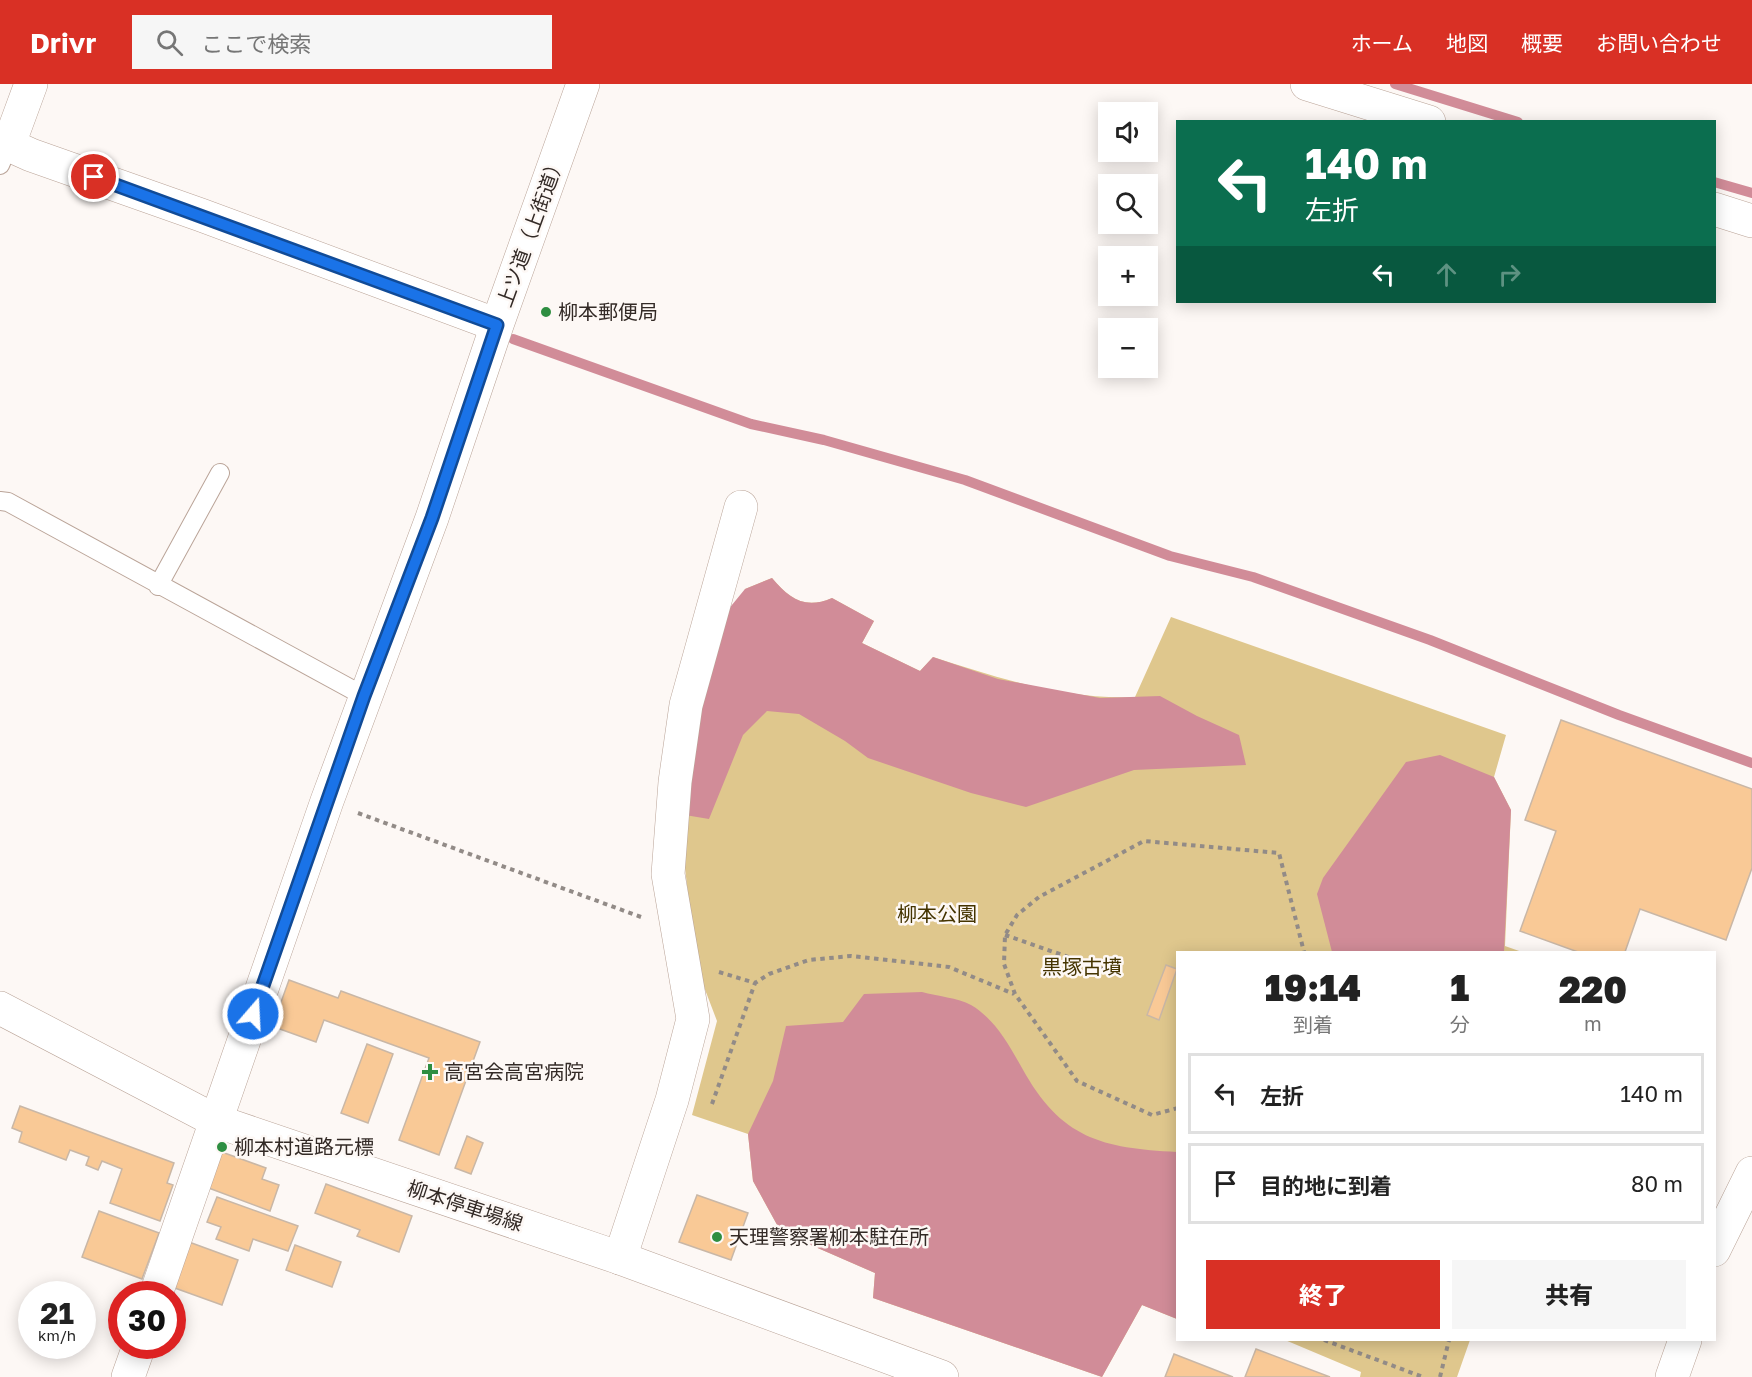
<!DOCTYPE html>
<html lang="ja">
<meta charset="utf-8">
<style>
body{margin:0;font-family:"Golos Text","Noto Sans JP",sans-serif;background:#f6f6f6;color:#222;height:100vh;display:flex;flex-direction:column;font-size:22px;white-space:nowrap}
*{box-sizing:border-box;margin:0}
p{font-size:20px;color:#767676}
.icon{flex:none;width:33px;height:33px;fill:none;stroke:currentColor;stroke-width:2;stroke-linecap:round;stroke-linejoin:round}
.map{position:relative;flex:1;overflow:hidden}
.side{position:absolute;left:1176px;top:867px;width:540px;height:390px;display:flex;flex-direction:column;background:#fff;border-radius:0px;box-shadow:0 3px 15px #0003}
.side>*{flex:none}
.banner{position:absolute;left:1176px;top:36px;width:540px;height:183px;border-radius:0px;box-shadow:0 3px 15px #0003;background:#0b6e4f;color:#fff;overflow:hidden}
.tools{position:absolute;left:1098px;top:18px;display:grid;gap:12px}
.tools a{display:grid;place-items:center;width:60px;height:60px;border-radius:0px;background:#fff;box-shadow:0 3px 15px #0003;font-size:30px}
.speed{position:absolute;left:18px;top:1197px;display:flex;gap:12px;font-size:30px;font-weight:700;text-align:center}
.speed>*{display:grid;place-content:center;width:78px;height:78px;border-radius:50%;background:#fff;box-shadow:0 3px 15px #0003;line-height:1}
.speed small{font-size:15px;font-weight:400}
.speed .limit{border:9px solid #d22;background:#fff;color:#111}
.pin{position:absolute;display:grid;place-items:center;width:51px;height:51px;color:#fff;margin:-26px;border:3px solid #fff;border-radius:50%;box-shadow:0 2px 6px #0007}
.me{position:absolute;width:66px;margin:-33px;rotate:19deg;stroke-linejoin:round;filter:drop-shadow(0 0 4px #0008)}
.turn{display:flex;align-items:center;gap:21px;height:126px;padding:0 30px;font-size:27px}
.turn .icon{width:78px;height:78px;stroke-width:2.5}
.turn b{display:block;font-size:42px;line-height:51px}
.lanes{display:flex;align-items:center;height:57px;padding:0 30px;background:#0003;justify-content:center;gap:30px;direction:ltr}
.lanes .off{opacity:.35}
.eta{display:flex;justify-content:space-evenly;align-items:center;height:102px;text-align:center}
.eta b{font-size:36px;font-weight:800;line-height:42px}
.action{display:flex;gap:12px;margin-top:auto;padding:12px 30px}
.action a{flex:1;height:69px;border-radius:0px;background:#d93025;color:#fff;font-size:24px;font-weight:800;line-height:69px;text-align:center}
.action a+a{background:#f6f6f6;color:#222}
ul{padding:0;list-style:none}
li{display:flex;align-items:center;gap:18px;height:81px;margin:0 12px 9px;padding:0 18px;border:3px solid #e0e0e0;border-radius:0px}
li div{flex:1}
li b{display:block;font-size:22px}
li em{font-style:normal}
header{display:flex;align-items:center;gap:36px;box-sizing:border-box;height:84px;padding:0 30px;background:#d93025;color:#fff}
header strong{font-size:28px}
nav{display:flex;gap:33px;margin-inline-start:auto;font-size:21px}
.search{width:420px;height:54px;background:#f6f6f6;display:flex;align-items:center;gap:15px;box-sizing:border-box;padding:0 21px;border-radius:0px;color:#767676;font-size:22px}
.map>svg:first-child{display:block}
.green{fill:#dfc78d}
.water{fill:#d18c98}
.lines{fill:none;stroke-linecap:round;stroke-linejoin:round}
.stream{stroke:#d18c98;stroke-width:10}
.building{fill:#f9c996;stroke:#c9b7a6;stroke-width:1.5}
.lane-casing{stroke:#baa498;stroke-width:20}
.street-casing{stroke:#baa498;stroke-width:34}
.secondary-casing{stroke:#baa498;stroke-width:34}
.path{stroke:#928b87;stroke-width:4;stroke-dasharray:4.5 4.5;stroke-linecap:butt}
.lane{stroke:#fff;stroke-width:18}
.street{stroke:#fff;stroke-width:33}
.secondary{stroke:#fff;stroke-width:33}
.route-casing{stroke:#114b97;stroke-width:15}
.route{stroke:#1a73e8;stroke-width:10}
.poi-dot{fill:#2e8e41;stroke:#fdf8f5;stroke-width:2}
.labels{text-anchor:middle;stroke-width:5;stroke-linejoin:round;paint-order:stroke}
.street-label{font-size:20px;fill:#332a26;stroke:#fdf8f5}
.poi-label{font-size:20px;fill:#332a26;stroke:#fdf8f5;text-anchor:start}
.park-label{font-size:20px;fill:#453400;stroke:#fdf8f5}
</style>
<header>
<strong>Drivr</strong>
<div class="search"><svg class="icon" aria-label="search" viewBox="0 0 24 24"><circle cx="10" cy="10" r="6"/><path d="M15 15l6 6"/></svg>ここで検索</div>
<nav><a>ホーム</a><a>地図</a><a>概要</a><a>お問い合わせ</a></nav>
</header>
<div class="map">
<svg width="1752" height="1293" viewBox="0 0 1752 1293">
<rect width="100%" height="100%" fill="#fdf8f5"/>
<path class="green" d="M772,494C789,514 804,526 832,514L874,537L862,559L920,587L933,573C998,594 1066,616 1135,613L1171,533L1506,651L1494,693L1511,726L1505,862L1522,868H1178L1177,1235L1142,1221L1102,1293L873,1214L875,1189L781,1148L753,1097L748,1050L692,1031L717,937L696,882L679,730L745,505Z
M1285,1256H1470L1457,1293H1360L1361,1288Z"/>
<path class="water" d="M772,494C789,514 804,526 832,514L874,537L862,559L920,587L933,573L998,595L1100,614L1160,612L1197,632L1239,651L1246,681L1134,686L1026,723L971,709L868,674L845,657L799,630L767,627L743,651L709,735L679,730L691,654L727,527L745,505Z
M1440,671L1494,693L1511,726L1504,868H1332L1317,810L1323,794L1406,678Z
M922,908C937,912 958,914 971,921C995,935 1009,961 1022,984C1061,1055 1102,1064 1177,1068V1235L1142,1221L1102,1293L873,1214L875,1189L781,1148L753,1097L748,1050L773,997L786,942L843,938L864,910Z"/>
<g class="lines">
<path class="stream" d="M1395,0L1518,38
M1714,98L1752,109
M513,255L751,340L824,356L965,396L1170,472L1253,493L1430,556L1619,631L1752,679"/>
</g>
<path class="building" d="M1561,636L1752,705V784L1726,856L1640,825L1625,868H1578L1520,847L1556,747L1525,736Z
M1166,881L1177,885L1159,936L1147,931Z
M289,896L338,914L341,907L480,958L439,1071L399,1056L429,974L324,936L316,958L266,940L274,919L280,921Z
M367,960L393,970L368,1039L341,1029Z
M20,1022L174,1079L167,1099L173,1101L160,1137L110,1119L122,1085L102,1077L98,1086L86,1081L89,1073L70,1066L66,1076L19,1058L22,1048L12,1044Z
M467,1052L483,1059L471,1090L455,1084Z
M219,1067L266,1084L262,1095L279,1101L270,1127L206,1103Z
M326,1100L412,1132L399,1168L357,1152L360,1146L315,1129Z
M697,1111L748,1129L731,1176L679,1158Z
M217,1113L298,1142L288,1167L253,1155L249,1167L216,1155L221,1143L207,1138Z
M99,1127L159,1149L142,1195L82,1173Z
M189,1158L238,1176L222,1221L172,1203Z
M295,1161L341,1178L332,1203L286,1186Z
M1256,1265L1330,1293H1245Z
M1174,1270L1233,1293H1165Z"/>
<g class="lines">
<defs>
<path id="lane" d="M0,81L9,60
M0,417L8,418L364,612
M158,502L220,389"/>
<path id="street" d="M1307,0L1429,38
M0,57L31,71L201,131L497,241
M9,60L31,0
M1714,125L1752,137
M1714,1166L1752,1089
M620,1174L672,1016L693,935L668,790L675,698L686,621L741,423
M156,1210L327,717L432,434L497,241L583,0
M128,1293L139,1262
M1672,1293L1685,1256"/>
<path id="secondary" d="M0,924L216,1037L620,1174L942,1293"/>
</defs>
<use href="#lane" class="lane-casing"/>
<use href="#street" class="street-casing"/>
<use href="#secondary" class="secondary-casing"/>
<path class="path" d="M358,729L641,833
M1005,851L1117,890
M719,888L755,899L769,890L809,876L851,872L949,883L1014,910
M712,1020L755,899
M1178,1024L1152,1031L1077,997L1015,910L1004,880L1005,851L1017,831L1039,813L1144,757L1279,769L1304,868
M1324,1256L1423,1293
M1440,1293L1449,1256"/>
<use href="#lane" class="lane"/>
<use href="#street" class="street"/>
<use href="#secondary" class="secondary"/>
</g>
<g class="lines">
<defs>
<path id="route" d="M94,93L497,241L432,434L364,612L253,930"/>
</defs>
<use href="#route" class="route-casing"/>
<use href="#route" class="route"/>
</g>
<g class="poi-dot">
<circle cx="546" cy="228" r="6"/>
<path d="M427 979h6v6h6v6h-6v6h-6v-6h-6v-6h6z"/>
<circle cx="222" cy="1063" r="6"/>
<circle cx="717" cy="1153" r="6"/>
</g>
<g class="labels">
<g class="street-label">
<text transform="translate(531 147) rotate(-70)" y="7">上ツ道（上街道）</text>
<text transform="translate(465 1122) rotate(18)" y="7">柳本停車場線</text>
</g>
<g class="poi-label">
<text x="558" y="235">柳本郵便局</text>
<text x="444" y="995">高宮会高宮病院</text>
<text x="234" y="1070">柳本村道路元標</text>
<text x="729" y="1160">天理警察署柳本駐在所</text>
</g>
<g class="park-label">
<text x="937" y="837">柳本公園</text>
<text x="1082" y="890">黒塚古墳</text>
</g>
</g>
</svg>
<div class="tools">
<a><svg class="icon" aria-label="sound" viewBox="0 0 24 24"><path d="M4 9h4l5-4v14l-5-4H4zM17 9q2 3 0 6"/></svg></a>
<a><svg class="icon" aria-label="search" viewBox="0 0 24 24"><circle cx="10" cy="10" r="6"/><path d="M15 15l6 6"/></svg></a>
<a>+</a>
<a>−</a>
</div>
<div class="speed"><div>21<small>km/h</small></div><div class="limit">30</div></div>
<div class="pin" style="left:94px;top:93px;background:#d93025"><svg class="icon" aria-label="arrive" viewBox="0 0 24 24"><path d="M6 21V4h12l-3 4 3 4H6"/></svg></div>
<svg class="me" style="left:253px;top:930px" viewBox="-20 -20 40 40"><circle r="17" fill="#1a73e8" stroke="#fff" stroke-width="3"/><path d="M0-11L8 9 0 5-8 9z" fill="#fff"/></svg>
<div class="banner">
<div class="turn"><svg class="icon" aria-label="left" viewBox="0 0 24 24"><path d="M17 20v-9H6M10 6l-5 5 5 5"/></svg><div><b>140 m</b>左折</div></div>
<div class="lanes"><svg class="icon" aria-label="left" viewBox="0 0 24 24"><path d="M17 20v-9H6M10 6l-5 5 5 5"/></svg><svg class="icon off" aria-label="ahead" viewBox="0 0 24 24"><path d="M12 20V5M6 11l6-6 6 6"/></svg><svg class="icon off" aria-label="right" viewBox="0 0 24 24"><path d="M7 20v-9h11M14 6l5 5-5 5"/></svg></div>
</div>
<section class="side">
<div class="eta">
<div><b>19:14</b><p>到着</p></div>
<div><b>1</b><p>分</p></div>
<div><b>220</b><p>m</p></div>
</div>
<ul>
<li><svg class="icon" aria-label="left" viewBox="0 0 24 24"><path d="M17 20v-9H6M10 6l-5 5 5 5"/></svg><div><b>左折</b></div><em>140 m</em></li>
<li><svg class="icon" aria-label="arrive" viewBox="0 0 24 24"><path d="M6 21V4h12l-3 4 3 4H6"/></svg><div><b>目的地に到着</b></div><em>80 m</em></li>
</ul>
<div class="action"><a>終了</a><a>共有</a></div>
</section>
</div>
